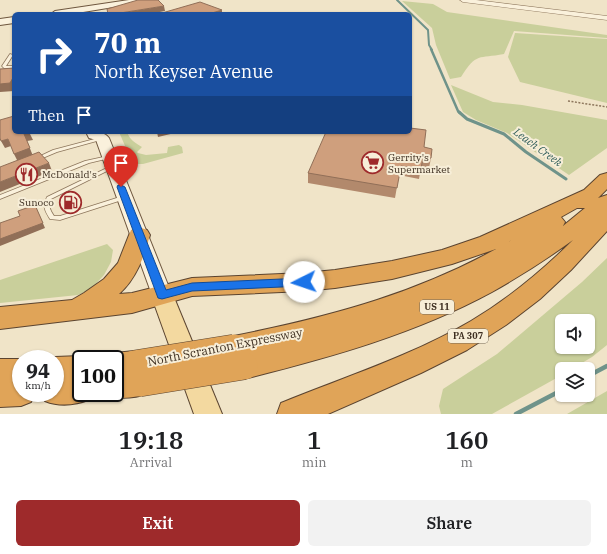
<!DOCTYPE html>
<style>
body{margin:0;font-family:"IBM Plex Serif",serif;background:#f2f2f2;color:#202124;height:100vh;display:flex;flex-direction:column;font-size:15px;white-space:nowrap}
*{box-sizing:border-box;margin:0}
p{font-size:13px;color:#757577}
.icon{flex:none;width:22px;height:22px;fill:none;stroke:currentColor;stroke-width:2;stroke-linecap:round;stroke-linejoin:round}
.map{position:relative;height:414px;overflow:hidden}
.sheet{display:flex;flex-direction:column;background:#fff;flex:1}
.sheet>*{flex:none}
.top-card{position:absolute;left:12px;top:12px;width:400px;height:122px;border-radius:6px;box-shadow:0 1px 3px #0004;background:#1a4fa0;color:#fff;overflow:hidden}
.fabs{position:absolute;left:555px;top:314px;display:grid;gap:8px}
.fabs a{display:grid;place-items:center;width:40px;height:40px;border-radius:6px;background:#fff;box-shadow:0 1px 3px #0004;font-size:20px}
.speed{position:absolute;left:12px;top:350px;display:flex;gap:8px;font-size:20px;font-weight:700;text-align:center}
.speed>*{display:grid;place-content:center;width:52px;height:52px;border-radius:50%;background:#fff;box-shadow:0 1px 3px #0004;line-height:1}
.speed small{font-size:10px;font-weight:400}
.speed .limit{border:2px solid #111;border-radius:6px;background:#fff;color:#111}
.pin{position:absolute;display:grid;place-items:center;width:34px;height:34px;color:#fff;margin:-41px -17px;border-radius:50% 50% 50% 0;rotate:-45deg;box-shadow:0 0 4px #0007}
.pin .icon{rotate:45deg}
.me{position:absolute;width:44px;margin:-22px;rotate:266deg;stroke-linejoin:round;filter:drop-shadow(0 0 3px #0008)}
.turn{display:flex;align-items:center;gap:14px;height:84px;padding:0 16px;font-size:18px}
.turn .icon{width:52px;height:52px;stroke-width:2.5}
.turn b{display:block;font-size:28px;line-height:34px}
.then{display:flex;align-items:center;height:38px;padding:0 16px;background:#0003;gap:8px;font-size:15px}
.eta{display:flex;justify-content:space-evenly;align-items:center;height:68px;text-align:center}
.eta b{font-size:24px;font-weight:600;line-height:28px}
.primary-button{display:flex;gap:8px;margin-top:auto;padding:8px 16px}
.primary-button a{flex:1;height:46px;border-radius:6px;background:#9e2a2b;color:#fff;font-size:16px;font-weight:600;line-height:46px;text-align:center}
.primary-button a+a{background:#f2f2f2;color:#202124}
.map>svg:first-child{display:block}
.green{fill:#c9cf9b;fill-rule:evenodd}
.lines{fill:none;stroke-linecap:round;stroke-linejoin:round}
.stream-far3{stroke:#6f938a;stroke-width:2}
.stream-far2{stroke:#6f938a;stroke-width:2.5}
.stream-far1{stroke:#6f938a;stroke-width:3}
.stream{stroke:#6f938a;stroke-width:4.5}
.lane-casing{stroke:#8d765c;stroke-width:1.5}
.street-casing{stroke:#8d765c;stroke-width:1}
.secondary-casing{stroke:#6f573f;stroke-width:2}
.primary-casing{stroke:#5b4430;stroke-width:2}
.highway-casing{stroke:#5b4430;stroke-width:2}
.path{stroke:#8d765c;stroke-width:1.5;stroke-dasharray:2 1.5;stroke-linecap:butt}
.lane{fill:#faf1dc;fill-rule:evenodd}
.street{fill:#faf1dc;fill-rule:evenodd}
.secondary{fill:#faf1dc;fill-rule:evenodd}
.primary{fill:#f3d9a0;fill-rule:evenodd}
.highway{fill:#e0a458;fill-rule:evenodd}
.highway-bridge-casing{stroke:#5b4430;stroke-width:28;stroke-linecap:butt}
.highway-bridge{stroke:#e0a458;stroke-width:27}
.wall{fill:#b2896c}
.shaded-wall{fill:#916f58}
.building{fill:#cf9f7d;stroke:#916f58}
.route{fill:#1a73e8;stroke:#114b97}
.labels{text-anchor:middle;stroke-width:4;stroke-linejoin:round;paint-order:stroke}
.shield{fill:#f7eed8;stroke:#756857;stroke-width:1}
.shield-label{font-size:9px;font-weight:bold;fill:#3d2e20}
.poi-label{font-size:10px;fill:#3d2e20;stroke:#f7eed8;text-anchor:start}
.water-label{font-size:11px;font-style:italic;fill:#2f5d5a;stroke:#f7eed8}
.near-street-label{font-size:12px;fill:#3d2e20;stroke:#f7eed8}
</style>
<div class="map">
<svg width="607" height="414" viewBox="0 0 607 414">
<rect width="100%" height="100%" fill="#f0e4c8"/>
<path class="green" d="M402,1L433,4L447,12L607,35V38L514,31L504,54C478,59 477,52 461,77L450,79L436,45L432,28Z
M515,33L607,39V103L520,82L508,57Z
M451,85L493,102L522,105L607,120V148L569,175L507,133L476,120L463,112Z
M119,132H127C130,140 135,143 142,147L137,152L138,153L146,155L167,153L168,147L179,145L182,147L183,153L143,164H136L132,162Z
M107,244L113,250L111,262L104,275L91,289L78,295L0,303V280Z
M607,258V345L592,357L572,369H562V375L492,414H441L439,406L443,389L497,354L582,282ZM562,321H588V347H562Z
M607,391V414H567Z"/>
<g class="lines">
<path class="stream-far3" d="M397,0L428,30L429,45L432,50"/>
<path class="stream-far2" d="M431,49L458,111L460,113"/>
<path class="stream-far1" d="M459,112L467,119L504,134L526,152L566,179"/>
<path class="stream" d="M588,376L607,366
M516,414L562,390"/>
<defs>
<path id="lane" d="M10,54L13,55L6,66H14V68H4L2,66Z
M102,137H104V139L57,152L38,160H34V159L53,150Z
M108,156L110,157V158L89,163L0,199V195L85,161Z
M111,166H115V167L51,199C48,206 50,210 54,216H60L123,196L125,197L126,198L125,199L60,220L50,219C45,211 42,206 47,197Z"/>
<path id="street" d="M460,0H476L607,16V20L463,2Z"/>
<path id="secondary" d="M129,0H148L144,2L71,14H51L55,11Z
M14,17V23L0,25V19Z
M86,132C94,132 104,131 109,138L172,295L169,301L162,303L155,301L152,295L96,140L89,138Z"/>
<path id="primary" d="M162,286L170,289L173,295L222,414H194L151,295L154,289Z"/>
<path id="highway" d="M607,173V189L598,198L607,195V231L571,270L540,299L506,325L467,350L421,373L328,414H277L281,403C345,377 411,356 471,321C508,299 543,270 573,240C547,259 520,276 492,292C415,334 328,358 244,379L234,375L230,366L233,360L224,356L221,348L224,340L234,336C334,316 423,292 512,240L496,249L452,264L392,279L335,288L304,291L192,296L132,313L0,329V307L72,300L84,293L104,279L118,263L131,230L139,227L147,230L150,235C144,257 136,279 119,294L132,293L192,278L304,273L335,270L392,261L442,250L480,237L584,190L600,175ZM577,208H585L563,226L565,222L561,217Z
M134,351L144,355L148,364L145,371L150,373L154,383L150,393C135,398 120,400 105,395L104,393H115V359H104L105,357L115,353Z
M81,356L89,359H81V393H94L91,399C76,405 60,407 45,401L41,393H55V359H50L55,357Z
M0,359H21V393H35L31,402L21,406L0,407Z"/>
</defs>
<use href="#lane" class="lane-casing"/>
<use href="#street" class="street-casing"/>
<use href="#secondary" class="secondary-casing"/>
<use href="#primary" class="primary-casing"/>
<use href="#highway" class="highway-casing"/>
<path class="path" d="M568,101L607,107"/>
<use href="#lane" class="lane"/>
<use href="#street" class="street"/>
<use href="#secondary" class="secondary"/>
<use href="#primary" class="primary"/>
<use href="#highway" class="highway"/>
<defs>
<path id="highway-bridge" d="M134,364L234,348
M140,383L244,366"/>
</defs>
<use href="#highway-bridge" class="highway-bridge-casing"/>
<use href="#highway-bridge" class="highway-bridge"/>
</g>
<path class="wall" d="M424,147L431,158L429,168L421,167L419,179L399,175L395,198L308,183V173Z"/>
<path class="shaded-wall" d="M164,6L165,11L149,14H114Z
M222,10V14H212V13Z
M14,76V91L0,92V84Z
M29,132L33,140L27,141L33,156L18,162L14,154L24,134Z
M157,132H179L158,137Z
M8,139L11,146L5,148L1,141Z
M49,163L52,171L0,192V182Z
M35,205L45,228L0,246V239Z"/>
<path class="building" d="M138,0H158L164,6L114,14H108L107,9Z
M200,2L222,10L212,13L213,14H164L162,13Z
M14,68V76L10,83L0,84V69Z
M14,116V132H29L24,134L30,148L14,154L8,139L1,141L0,138V120Z
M410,128L426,130L424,147L432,149L431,158L423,157L421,169L401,166L397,188L308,173L326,132H410Z
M39,152L49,163L0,182V167Z
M35,205L43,223L0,239V223L20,216L18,211Z"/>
<path class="route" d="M118,185H121L125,187L166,290L192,283L304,278L308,279L310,282L308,285L304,286L192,291L162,299L158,298L117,187Z"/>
<defs>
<symbol id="supermarket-ring" viewBox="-11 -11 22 22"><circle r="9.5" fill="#f7eed8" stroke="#9e2a2b" stroke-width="1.5"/><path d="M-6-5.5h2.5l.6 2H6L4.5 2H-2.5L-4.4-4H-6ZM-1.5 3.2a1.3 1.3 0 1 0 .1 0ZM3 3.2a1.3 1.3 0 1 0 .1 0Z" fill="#9e2a2b"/></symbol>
<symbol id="restaurant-ring" viewBox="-11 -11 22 22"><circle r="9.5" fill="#f7eed8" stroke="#9e2a2b" stroke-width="1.5"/><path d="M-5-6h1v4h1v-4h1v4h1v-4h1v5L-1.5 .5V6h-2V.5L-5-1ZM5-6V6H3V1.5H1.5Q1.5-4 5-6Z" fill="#9e2a2b"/></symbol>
<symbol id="fuel-ring" viewBox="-11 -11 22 22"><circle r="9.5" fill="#f7eed8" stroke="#9e2a2b" stroke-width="1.5"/><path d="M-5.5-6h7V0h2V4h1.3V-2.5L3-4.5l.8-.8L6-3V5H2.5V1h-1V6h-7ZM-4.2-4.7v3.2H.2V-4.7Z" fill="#9e2a2b"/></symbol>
</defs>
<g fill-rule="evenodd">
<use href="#supermarket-ring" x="360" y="150" width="25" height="25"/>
<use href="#restaurant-ring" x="14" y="162" width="25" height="25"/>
<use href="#fuel-ring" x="58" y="190" width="25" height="25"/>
</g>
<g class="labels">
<g class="shield">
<rect x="420" y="300" width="34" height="14" rx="3"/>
<rect x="448" y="329" width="40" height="14" rx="3"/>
</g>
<g class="shield-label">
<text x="437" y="310">US 11</text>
<text x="468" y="339">PA 307</text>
</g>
<g class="poi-label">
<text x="388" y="161">Gerrity's<tspan x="388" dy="12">Supermarket</tspan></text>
<text x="42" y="178">McDonald's</text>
<text x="54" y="206" text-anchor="end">Sunoco</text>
</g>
<g class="water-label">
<text transform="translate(538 147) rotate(36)" y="4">Leach Creek</text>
</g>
<g class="near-street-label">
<text transform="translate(225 347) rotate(-11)" y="4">North Scranton Expressway</text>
</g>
</g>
</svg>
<div class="fabs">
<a><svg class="icon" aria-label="sound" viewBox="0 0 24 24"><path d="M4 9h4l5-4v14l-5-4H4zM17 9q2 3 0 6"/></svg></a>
<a><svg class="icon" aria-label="layers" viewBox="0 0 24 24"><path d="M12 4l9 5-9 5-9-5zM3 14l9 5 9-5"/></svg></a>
</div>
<div class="speed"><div>94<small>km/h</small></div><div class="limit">100</div></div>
<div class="pin" style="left:121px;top:187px;background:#d93025"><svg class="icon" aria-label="arrive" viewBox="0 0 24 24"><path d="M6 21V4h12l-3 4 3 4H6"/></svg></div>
<svg class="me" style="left:304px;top:282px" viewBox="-20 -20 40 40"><circle r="19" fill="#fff"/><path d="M0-13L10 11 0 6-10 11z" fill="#1a73e8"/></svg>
<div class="top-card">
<div class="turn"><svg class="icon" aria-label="right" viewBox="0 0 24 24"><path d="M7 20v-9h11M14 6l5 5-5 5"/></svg><div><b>70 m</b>North Keyser Avenue</div></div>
<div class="then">Then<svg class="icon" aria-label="arrive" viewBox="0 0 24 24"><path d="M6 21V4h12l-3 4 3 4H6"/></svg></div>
</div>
</div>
<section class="sheet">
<div class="eta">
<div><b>19:18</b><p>Arrival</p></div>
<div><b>1</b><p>min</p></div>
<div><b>160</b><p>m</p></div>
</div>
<div class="primary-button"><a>Exit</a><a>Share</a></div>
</section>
